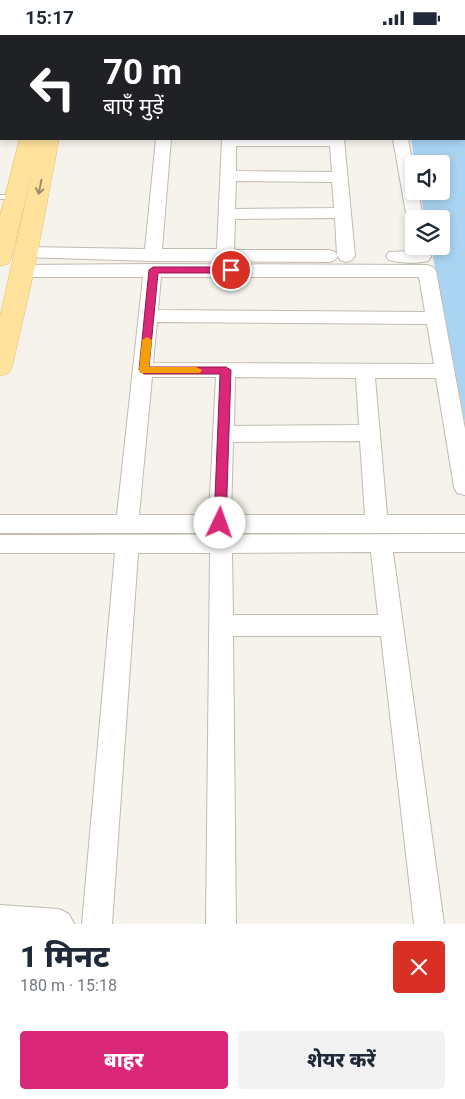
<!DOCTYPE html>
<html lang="hi">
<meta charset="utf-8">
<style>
body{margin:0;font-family:Roboto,"Noto Sans Devanagari",sans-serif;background:#f2f2f3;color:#1f2937;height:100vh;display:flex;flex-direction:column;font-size:19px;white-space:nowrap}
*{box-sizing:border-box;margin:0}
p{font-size:16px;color:#747a83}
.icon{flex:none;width:28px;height:28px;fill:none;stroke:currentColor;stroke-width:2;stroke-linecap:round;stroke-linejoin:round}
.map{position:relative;height:889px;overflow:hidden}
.sheet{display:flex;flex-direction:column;background:#fff;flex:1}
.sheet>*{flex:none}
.top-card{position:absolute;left:0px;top:0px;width:465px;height:105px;box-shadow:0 2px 8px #0003;background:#202124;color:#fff;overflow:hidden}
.buttons{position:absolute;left:405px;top:120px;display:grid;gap:10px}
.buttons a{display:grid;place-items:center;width:45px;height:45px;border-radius:5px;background:#fff;box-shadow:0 2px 8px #0003;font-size:25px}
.pin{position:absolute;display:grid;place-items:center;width:42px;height:42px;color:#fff;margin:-21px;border:2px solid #fff;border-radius:50%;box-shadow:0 1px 5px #0007}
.me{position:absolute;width:55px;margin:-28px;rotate:3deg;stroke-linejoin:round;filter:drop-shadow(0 0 4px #0008)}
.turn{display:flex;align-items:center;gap:18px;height:105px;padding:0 20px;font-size:22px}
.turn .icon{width:65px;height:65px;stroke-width:2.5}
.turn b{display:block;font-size:35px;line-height:42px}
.round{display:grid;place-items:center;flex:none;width:52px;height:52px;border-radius:5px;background:#f2f2f3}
.overview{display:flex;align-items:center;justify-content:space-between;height:85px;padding:0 20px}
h1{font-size:30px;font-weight:800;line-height:38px}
.button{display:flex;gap:10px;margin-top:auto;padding:10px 20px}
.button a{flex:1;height:58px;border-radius:5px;background:#db2777;color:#fff;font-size:20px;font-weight:800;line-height:58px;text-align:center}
.button a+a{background:#f2f2f3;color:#1f2937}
.status{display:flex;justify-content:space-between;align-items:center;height:35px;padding:0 25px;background:#fff;direction:ltr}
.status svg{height:14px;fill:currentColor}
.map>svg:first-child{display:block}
.water{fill:#a9d4f2}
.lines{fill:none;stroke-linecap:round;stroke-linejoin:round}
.lane-casing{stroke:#c2bbae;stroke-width:2}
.street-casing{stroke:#c2bbae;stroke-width:2}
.primary-casing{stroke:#e6c16a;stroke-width:1}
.lane{fill:#fff;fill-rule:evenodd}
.street{fill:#fff;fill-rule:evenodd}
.primary{fill:#ffe39c;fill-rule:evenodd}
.oneway{stroke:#9c8c66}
.route{fill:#db2777;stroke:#8e194d}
.slow{fill:#f59e0b}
</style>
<div class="status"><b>15:17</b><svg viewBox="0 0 49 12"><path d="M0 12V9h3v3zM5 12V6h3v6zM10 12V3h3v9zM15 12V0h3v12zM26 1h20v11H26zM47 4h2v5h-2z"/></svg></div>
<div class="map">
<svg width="465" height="889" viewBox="0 0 465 889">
<rect width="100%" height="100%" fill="#f6f3ec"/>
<path class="water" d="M464,52H465V388L431,211H441V184H425L420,156H441V129H415L411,104H464Z"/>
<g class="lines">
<defs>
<path id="lane" d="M0,160H15L19,162L15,164H0Z"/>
<path id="street" d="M267,0H281V1H267Z
M322,0H336V1H322Z
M373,0H387V1H373Z
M430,0H444V1H430Z
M156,104H171L162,214H217L222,104H344L355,221L352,225L346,227L340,225L338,221L335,225L329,227L153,226L21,222L18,218L21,214L27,212L145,214ZM236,111H330L332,137L236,136ZM236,146L332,147L334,173L235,174ZM335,183L337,220L335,217L329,215H234L235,184Z
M393,104H408L414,135V156H418L423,184H414V189L409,188L407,184Z
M414,207V211H429L431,222L428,226C416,229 401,228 389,225L386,221L389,217L412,216L411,211Z
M153,229L427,230L433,232L436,236L465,394V460L457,458L454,452L436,343H375L387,480H465V498H0V480H117L143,242H23L17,240L14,236L17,232L23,230ZM161,242H419L425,277L158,275ZM157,287L427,289L434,329L153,328ZM152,342H216L209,480H139ZM235,342L356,343L359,390L234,391ZM360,406L365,480H231L233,407Z
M465,499V517H393L444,889H414L381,601H233L236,889H206L210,518H138L112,889H82L115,518H0V500ZM371,517L378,580H233L232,518Z
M0,870L59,874L69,879L74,889H0Z"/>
<path id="primary" d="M20,104H59L34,236L12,332L9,338L0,341V282L34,129L11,224L8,229L0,231V181Z"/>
</defs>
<use href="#lane" class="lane-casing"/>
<use href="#street" class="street-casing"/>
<use href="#primary" class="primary-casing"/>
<use href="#lane" class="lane"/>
<use href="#street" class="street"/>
<use href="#primary" class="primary"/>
</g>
<defs><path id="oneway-shaft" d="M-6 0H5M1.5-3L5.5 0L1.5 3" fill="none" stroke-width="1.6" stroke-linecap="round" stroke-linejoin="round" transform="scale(1.25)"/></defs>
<use class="oneway" href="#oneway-shaft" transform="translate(40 152) rotate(101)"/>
<path class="route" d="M153,232H231L236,235L231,238H158L149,332H226L231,335L226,488L224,492H216L214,488L220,339H144L139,335L149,235Z"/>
<path class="slow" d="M147,302L152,305L149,332H196L202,335L200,338H140L139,335L142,305Z"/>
</svg>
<div class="buttons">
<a><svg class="icon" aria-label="sound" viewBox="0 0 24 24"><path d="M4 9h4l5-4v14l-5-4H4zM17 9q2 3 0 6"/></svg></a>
<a><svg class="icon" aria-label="layers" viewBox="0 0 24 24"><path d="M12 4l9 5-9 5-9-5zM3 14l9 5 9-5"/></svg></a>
</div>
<div class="pin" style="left:231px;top:235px;background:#d93025"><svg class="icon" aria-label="arrive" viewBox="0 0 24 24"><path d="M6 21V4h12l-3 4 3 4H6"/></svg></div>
<svg class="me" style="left:220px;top:488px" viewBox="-20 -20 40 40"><circle r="19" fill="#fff"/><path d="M0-13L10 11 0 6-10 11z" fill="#db2777"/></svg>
<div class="top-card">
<div class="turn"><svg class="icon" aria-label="left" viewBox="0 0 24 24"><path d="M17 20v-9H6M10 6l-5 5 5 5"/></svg><div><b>70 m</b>बाएँ मुड़ें</div></div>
</div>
</div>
<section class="sheet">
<div class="overview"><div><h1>1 मिनट</h1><p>180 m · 15:18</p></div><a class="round" style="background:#d93025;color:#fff"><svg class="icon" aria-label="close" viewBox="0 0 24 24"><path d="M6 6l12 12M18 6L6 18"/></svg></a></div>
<div class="button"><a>बाहर</a><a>शेयर करें</a></div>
</section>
